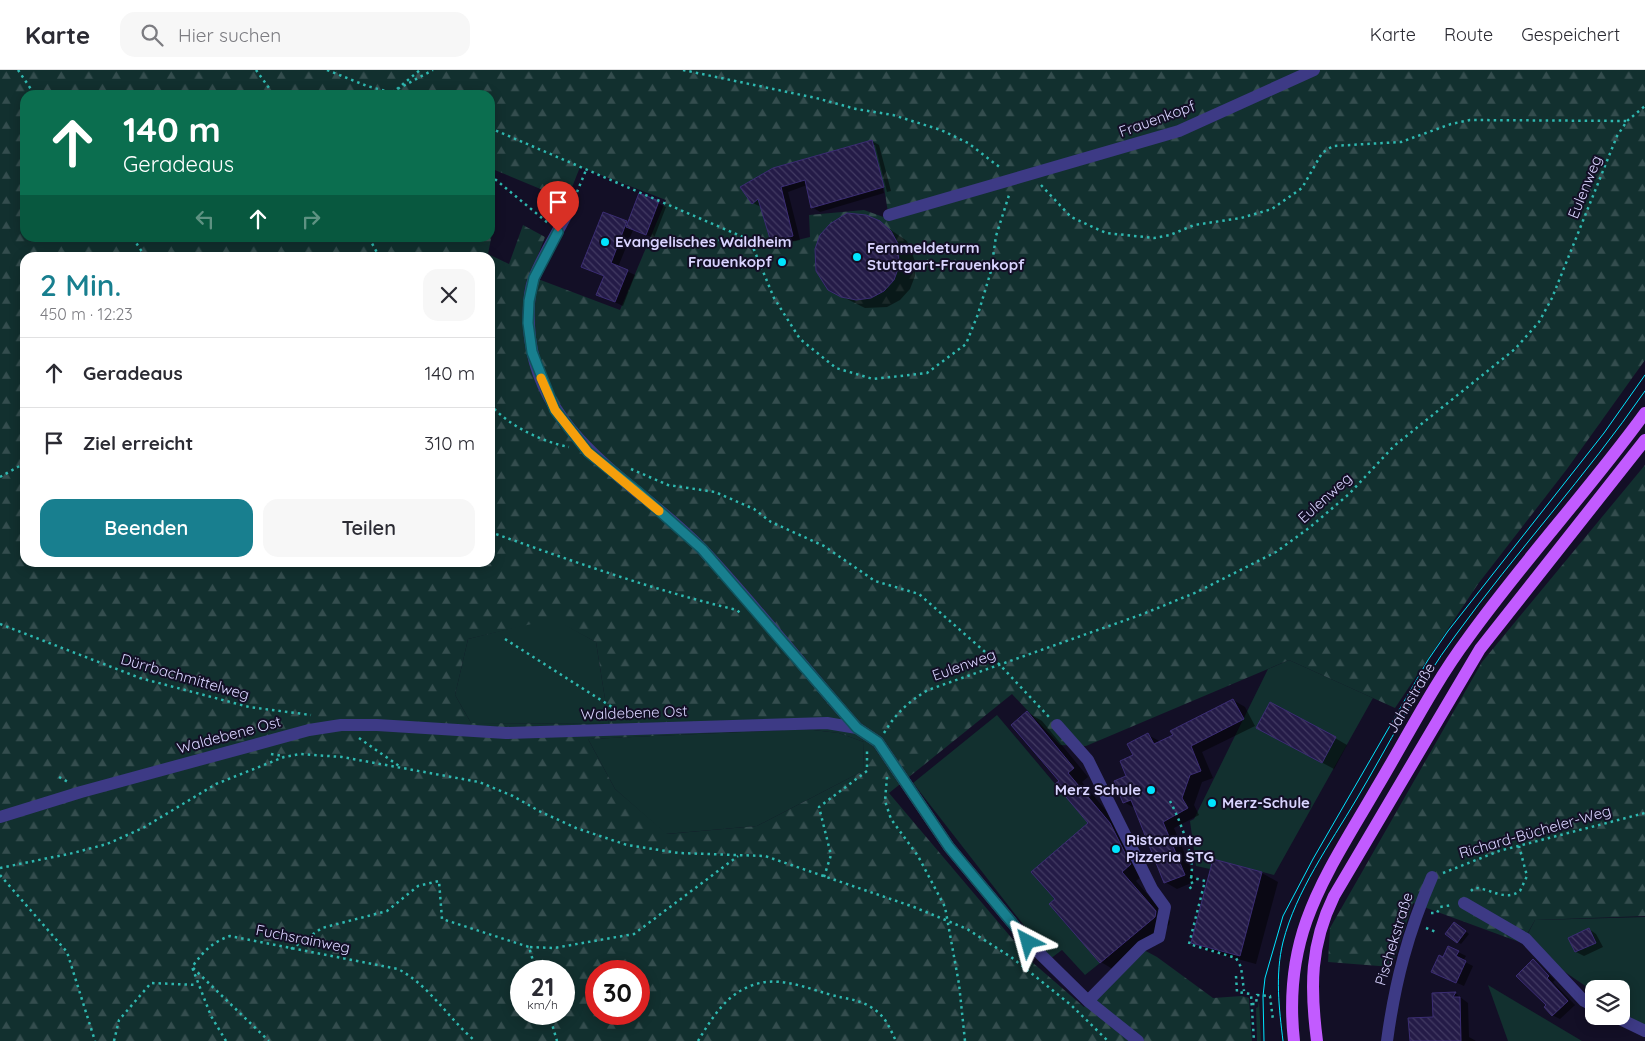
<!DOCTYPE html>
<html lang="de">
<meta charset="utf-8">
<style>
body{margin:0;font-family:Quicksand,sans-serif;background:#f7f7f7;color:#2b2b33;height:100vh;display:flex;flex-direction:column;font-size:19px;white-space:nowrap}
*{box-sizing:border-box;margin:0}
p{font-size:16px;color:#7c7c81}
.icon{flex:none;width:28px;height:28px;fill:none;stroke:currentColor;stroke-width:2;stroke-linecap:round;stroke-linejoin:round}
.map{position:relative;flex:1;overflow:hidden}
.details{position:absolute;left:20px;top:182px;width:475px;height:315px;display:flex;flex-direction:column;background:#fff;border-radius:15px;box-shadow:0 2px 12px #0003}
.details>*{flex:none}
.banner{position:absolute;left:20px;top:20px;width:475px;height:152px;border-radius:15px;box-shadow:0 2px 12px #0003;background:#0b6e4f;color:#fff;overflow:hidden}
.controls{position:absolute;left:1585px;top:910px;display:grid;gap:10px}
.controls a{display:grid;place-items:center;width:45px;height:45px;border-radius:10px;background:#fff;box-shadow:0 2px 12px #0003;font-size:25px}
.speed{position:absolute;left:510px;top:890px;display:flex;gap:10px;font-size:25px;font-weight:700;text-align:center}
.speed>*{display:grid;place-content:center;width:65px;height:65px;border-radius:50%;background:#fff;box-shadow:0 2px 12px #0003;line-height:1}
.speed small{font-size:12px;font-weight:400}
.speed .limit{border:8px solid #d22;background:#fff;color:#111}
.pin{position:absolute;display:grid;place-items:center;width:42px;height:42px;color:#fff;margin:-51px -21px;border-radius:50% 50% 50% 0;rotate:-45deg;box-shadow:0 0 5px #0007}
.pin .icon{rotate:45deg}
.me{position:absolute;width:55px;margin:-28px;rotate:321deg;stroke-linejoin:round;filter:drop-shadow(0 0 4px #0008)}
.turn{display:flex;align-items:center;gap:18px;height:105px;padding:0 20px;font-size:22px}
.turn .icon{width:65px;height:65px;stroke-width:2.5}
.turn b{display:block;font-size:35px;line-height:42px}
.lanes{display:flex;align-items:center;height:48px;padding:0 20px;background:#0003;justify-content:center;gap:25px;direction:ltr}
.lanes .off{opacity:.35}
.round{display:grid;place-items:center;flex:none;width:52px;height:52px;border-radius:15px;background:#f7f7f7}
.headline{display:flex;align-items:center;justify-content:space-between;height:85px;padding:0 20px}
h1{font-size:30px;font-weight:600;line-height:38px;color:#187f8f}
.button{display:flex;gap:10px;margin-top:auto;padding:10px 20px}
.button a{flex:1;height:58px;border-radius:15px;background:#187f8f;color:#fff;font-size:20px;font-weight:600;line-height:58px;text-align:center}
.button a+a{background:#f7f7f7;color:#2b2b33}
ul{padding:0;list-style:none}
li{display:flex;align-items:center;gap:15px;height:70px;padding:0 20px;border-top:1px solid #e1e1e2}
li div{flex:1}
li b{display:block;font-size:19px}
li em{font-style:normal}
header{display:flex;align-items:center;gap:30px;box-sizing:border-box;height:70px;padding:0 25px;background:#fff;border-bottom:1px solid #e1e1e2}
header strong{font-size:24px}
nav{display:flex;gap:28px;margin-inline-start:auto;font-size:18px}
.search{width:350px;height:45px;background:#f7f7f7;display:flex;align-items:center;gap:12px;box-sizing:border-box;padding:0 18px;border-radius:15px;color:#7c7c81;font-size:19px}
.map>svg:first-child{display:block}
.green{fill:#12302f}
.forest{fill:url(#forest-firs);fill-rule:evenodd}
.shadow{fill:#0007}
.building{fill:url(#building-back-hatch);stroke:#3b2d73}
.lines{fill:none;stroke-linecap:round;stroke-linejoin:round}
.path{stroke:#2fb8b0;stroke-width:2.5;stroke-dasharray:2.5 4;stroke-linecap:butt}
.minor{stroke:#3d3a85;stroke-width:12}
.major{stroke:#c25bff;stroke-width:12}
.tram{stroke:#00e5ff;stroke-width:1}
.route-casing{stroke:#10535d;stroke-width:12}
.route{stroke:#187f8f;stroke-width:9}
.slow{stroke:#f59e0b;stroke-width:9}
.poi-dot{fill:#00e5ff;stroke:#130f26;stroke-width:2}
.labels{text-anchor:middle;stroke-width:4;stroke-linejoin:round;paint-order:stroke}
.street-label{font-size:15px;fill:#d9d4ff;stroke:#130f26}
.poi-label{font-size:15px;font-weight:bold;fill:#d9d4ff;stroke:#130f26;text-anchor:start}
</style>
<header>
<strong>Karte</strong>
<div class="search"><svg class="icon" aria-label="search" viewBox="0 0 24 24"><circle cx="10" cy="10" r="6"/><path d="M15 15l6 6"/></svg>Hier suchen</div>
<nav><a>Karte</a><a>Route</a><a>Gespeichert</a></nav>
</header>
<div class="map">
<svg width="1645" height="971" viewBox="0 0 1645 971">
<defs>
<pattern id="forest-firs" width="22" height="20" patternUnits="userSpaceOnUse" patternTransform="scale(1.25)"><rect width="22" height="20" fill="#12302f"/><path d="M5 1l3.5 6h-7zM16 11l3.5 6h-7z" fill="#344d4e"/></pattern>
<pattern id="building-back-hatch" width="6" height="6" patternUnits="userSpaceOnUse" patternTransform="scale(1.25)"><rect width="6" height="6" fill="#241b47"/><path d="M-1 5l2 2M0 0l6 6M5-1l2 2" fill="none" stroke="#433b63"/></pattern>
</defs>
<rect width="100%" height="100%" fill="#130f26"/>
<path class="green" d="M553,548L596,572L609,654L471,653L455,625L468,569Z
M1289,590L1373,628L1274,805L1213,789L1210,799L1196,796L1190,751L1194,749L1268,599Z
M997,645L1088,753L1055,829L1049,834L1100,893L1085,905L1062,880L1050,889L913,713Z
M805,659L839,663L864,672L863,701L757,756L666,764L615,719L588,669Z
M1645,847V957L1621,941V919H1594V922L1523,873L1535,850Z
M1488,915L1582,971H1508Z
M1259,930L1261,971H1257L1256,938L1258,937Z"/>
<path class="forest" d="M0,0H1645V290L1567,399L1478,514L1395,638L1289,590L1086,676L1060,675L1012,624L889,723L1032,892L1084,937L1142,879L1157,887L1213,928L1242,926L1249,928L1252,971H0ZM25,25H490V98L567,130L580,97L666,130L620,240L530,206L545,167L523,155L509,194L488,184L494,154L490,152V168H25ZM872,70L884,117L889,149L864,140L809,145L810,167L773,176L758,129L752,134L740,117L773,98ZM25,188H490V492H25ZM553,549L596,572L609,654L471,653L455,625L468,569ZM805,659L839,663L864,672L863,701L757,756L667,764L615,719L588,669ZM521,901H564V944H521ZM596,901H639V944H596Z
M1645,395V846L1535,850L1522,873L1413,833L1392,897L1328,892L1330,858L1482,592Z"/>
<path class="shadow" d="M872,71L879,75L891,121L887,122L875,75H872L884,123L820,142L812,137L807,115L788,122L800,170L779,175L772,171L761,137L753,133L742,118Z
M640,125L666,137L654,168L633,160L618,197L635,205L623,236L598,224L605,207L582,197L604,143L628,153Z
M879,152L907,171L915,191V206L910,219L900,230L887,237L865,238L835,223Z
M1233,630L1245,637L1255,656L1202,682L1213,708L1202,712L1194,735L1199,745L1174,758L1196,811L1177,819L1165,812L1136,739L1124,732L1127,707L1135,685L1148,665L1161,672Z
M1027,642L1042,651L1088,707L1082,712L1125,763L1145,803L1136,811L1170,851L1169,855L1116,901L1101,892L1051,834L1057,829L1089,753L1061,711Z
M1269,664L1335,668L1347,675L1334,699Z
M1262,803L1278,812L1256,894L1208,881L1192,872Z
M1457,855L1469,864L1461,874L1458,872Z
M1589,859L1596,864L1603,877L1584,886L1576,882L1570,868Z
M1458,882L1466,886L1463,891L1473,896L1464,916L1440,905Z
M1534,890L1555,910L1553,912L1575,935L1560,949L1552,945Z
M1434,924H1456L1468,933L1469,967L1476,971H1412L1434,948Z"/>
<path class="building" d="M872,70L884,117L811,138L805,110L781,117L793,166L771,172L758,129L752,134L740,117L773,98Z
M639,123L659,131L646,165L626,157Z
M603,142L627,151L611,193L628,200L615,232L596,225L604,206L581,197Z
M847,143L866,145L880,151L891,161L898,174L899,196L894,210L884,221L871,228L856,230L841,227L828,220L816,201L815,179L820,165L830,154Z
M1233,629L1244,649L1191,676L1201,701L1190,705L1182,728L1188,738L1163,752L1185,805L1164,813L1131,730L1123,733L1114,711L1126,706L1120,691L1133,685L1127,674L1148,663L1154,674L1173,665L1170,661Z
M1270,632L1336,667L1322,693L1256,658Z
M1027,641L1074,698L1068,703L1110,753L1126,785L1125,786L1131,794L1122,802L1156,841L1155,847L1100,893L1049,834L1055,829L1031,802L1088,753L1055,714L1059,711L1011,655Z
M1213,789L1262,802L1240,886L1191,873Z
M1454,852L1466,861L1457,873L1445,864Z
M1589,858L1596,873L1575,882L1568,868Z
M1448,876L1459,881L1456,886L1466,891L1456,913L1431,902L1439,885L1443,887Z
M1533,889L1549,906L1547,908L1568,931L1552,946L1544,937L1546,935L1516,906Z
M1456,922L1453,927H1460L1461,971H1410L1408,948L1433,947L1432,923Z"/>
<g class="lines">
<path class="path" d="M18,0L35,25
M256,0L274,25
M327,0L367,16L400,25
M683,0L816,28L856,39L893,45L941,60L968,73L1002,99
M397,19L420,0
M392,22L433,0
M490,58L750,170L774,228L800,269L836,298L873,309L927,303L966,274L978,244L991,201L996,166L1010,122
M490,105L548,153
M1041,115L1071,147L1106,163L1154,168L1170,165L1194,155L1241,148L1272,139L1302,118L1322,83L1333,76L1401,72L1451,54L1470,50L1627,51
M577,122L586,100
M133,168L146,188
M369,168L380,188
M634,170H749
M490,334C507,355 542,372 569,377
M631,399L668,415L715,422L754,439L771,452L824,476L875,511L919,524L1000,595L1049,647
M0,407L25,393
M490,462C572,491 653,520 737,540L740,543
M0,554L140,608L249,637L311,645
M505,569L626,646
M884,663C896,643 908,632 928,620L1143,544L1197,522L1276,482L1309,458L1349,424L1394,376L1515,279L1539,252L1552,228L1617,66L1627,51L1645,36
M359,668L399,696
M271,684L283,686
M59,707L68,712
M887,707L885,731L891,749L918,786L945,837L959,914L965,971
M1170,731C1179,748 1190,777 1192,796C1192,804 1190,808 1193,816L1187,820
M0,798L73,783L107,774L143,758L216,714L284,687L300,684L342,687L479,712L513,726L539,741L576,758L627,775L679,783L765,786L914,837L967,859L1011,887L1071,935L1108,971
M1443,803L1499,781L1645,743
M0,805L67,882L95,971
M824,807L831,785L819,737L867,701V680
M1190,807L1205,811L1189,874L1236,888L1241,897L1244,921
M1471,821L1474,818C1491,818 1504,832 1520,821L1527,806L1519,776
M1431,843H1437L1440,837L1452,835
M1426,858L1436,862
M291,879L322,858L387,841L418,816L439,811L442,849L529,877
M193,898L269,971
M536,901L529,877L554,878L634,864L738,786
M1236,906L1237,922L1251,924L1254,971
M1252,934H1256L1257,925L1270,926L1273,950
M549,944L557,971
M114,971L119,950L151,913L197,915
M226,971L211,946L192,897C203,882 212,872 230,866L398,899C430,916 448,948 475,971
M698,971C712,948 726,924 753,915C778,906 804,917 828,924C848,930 860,928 878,942C887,950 891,961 896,971"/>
<path class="minor" d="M572,134C560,159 544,183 534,208C527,227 528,249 530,268C543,371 639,413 703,480C756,537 805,599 857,658
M889,145L1179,61L1314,0
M1057,655L1088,690L1152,819L1165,837L1159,867L1142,876L1088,931
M0,747L81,722L309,660L341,655H377L506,663L827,653L857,658L878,672L949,777L1028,872L1088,931L1138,971
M1464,833L1526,869L1584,931L1594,936
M1614,946L1645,961
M1387,971C1395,912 1408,862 1432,807"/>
<path class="major" d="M1294,971C1282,864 1325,807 1376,719C1406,669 1433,615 1468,568C1524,490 1589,420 1645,343
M1317,971C1310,917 1310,875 1334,826L1480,579L1645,370"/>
<path class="tram" d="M1264,971L1263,926L1265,908L1283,846L1313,789L1428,590L1448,561L1604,363L1645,305
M1283,971C1279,938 1275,905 1283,872C1296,821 1330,774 1356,730C1389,675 1417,617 1455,566C1516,482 1586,406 1645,321"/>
</g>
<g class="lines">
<defs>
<path id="route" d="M558,162L534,208L529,231L528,253L532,282L555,340L588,382L638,422L702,479L857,658L878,672L949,777L1028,872"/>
</defs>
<use href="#route" class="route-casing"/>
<use href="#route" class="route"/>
<path class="slow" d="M541,308L555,340L588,382L659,441"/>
</g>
<g class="poi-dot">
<circle cx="605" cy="172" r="5"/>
<circle cx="857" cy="187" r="5"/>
<circle cx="782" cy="192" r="5"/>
<circle cx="1151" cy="720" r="5"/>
<circle cx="1212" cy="733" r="5"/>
<circle cx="1116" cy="779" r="5"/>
</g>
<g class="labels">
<g class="street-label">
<text transform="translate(1157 49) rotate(-20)" y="5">Frauenkopf</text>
<text transform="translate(1585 117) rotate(-68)" y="5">Eulenweg</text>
<text transform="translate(1325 428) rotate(-42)" y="5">Eulenweg</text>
<text transform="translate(964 595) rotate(-20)" y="5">Eulenweg</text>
<text transform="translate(185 607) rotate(16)" y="5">Dürrbachmittelweg</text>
<text transform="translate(1411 628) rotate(-59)" y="5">Jahnstraße</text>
<text transform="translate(634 643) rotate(-2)" y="5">Waldebene Ost</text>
<text transform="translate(229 665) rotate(-15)" y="5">Waldebene Ost</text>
<text transform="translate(1535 762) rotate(-16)" y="5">Richard-Bücheler-Weg</text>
<text transform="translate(303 869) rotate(11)" y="5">Fuchsrainweg</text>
<text transform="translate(1394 869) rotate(-73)" y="5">Pischekstraße</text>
</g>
<g class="poi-label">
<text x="615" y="177">Evangelisches Waldheim</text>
<text x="867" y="183">Fernmeldeturm<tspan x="867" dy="17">Stuttgart-Frauenkopf</tspan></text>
<text x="772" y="197" text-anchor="end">Frauenkopf</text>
<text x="1141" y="725" text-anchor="end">Merz Schule</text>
<text x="1222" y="738">Merz-Schule</text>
<text x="1126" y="775">Ristorante<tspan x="1126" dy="17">Pizzeria STG</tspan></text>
</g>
</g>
</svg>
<div class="controls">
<a><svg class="icon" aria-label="layers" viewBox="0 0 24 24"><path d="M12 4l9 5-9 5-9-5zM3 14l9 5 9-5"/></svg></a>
</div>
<div class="speed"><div>21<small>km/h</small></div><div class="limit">30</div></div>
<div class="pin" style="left:558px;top:162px;background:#d93025"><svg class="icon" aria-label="arrive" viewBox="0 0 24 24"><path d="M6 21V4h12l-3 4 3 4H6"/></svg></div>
<svg class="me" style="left:1028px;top:872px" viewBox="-20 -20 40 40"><path d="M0-17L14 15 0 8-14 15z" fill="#187f8f" stroke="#fff" stroke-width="4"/></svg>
<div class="banner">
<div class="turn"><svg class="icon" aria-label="ahead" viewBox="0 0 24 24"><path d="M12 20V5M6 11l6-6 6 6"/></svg><div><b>140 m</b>Geradeaus</div></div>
<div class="lanes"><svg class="icon off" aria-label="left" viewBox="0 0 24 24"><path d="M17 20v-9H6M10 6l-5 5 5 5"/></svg><svg class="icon" aria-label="ahead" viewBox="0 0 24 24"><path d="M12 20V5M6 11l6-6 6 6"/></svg><svg class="icon off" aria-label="right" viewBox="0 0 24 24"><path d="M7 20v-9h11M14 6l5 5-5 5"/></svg></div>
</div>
<section class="details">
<div class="headline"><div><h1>2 Min.</h1><p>450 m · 12:23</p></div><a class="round"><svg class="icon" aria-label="close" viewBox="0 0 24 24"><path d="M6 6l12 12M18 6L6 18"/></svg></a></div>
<ul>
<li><svg class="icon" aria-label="ahead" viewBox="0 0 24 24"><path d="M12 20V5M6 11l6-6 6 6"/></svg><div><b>Geradeaus</b></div><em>140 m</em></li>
<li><svg class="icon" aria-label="arrive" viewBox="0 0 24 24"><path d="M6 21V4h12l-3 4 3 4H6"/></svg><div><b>Ziel erreicht</b></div><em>310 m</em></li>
</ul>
<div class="button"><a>Beenden</a><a>Teilen</a></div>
</section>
</div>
